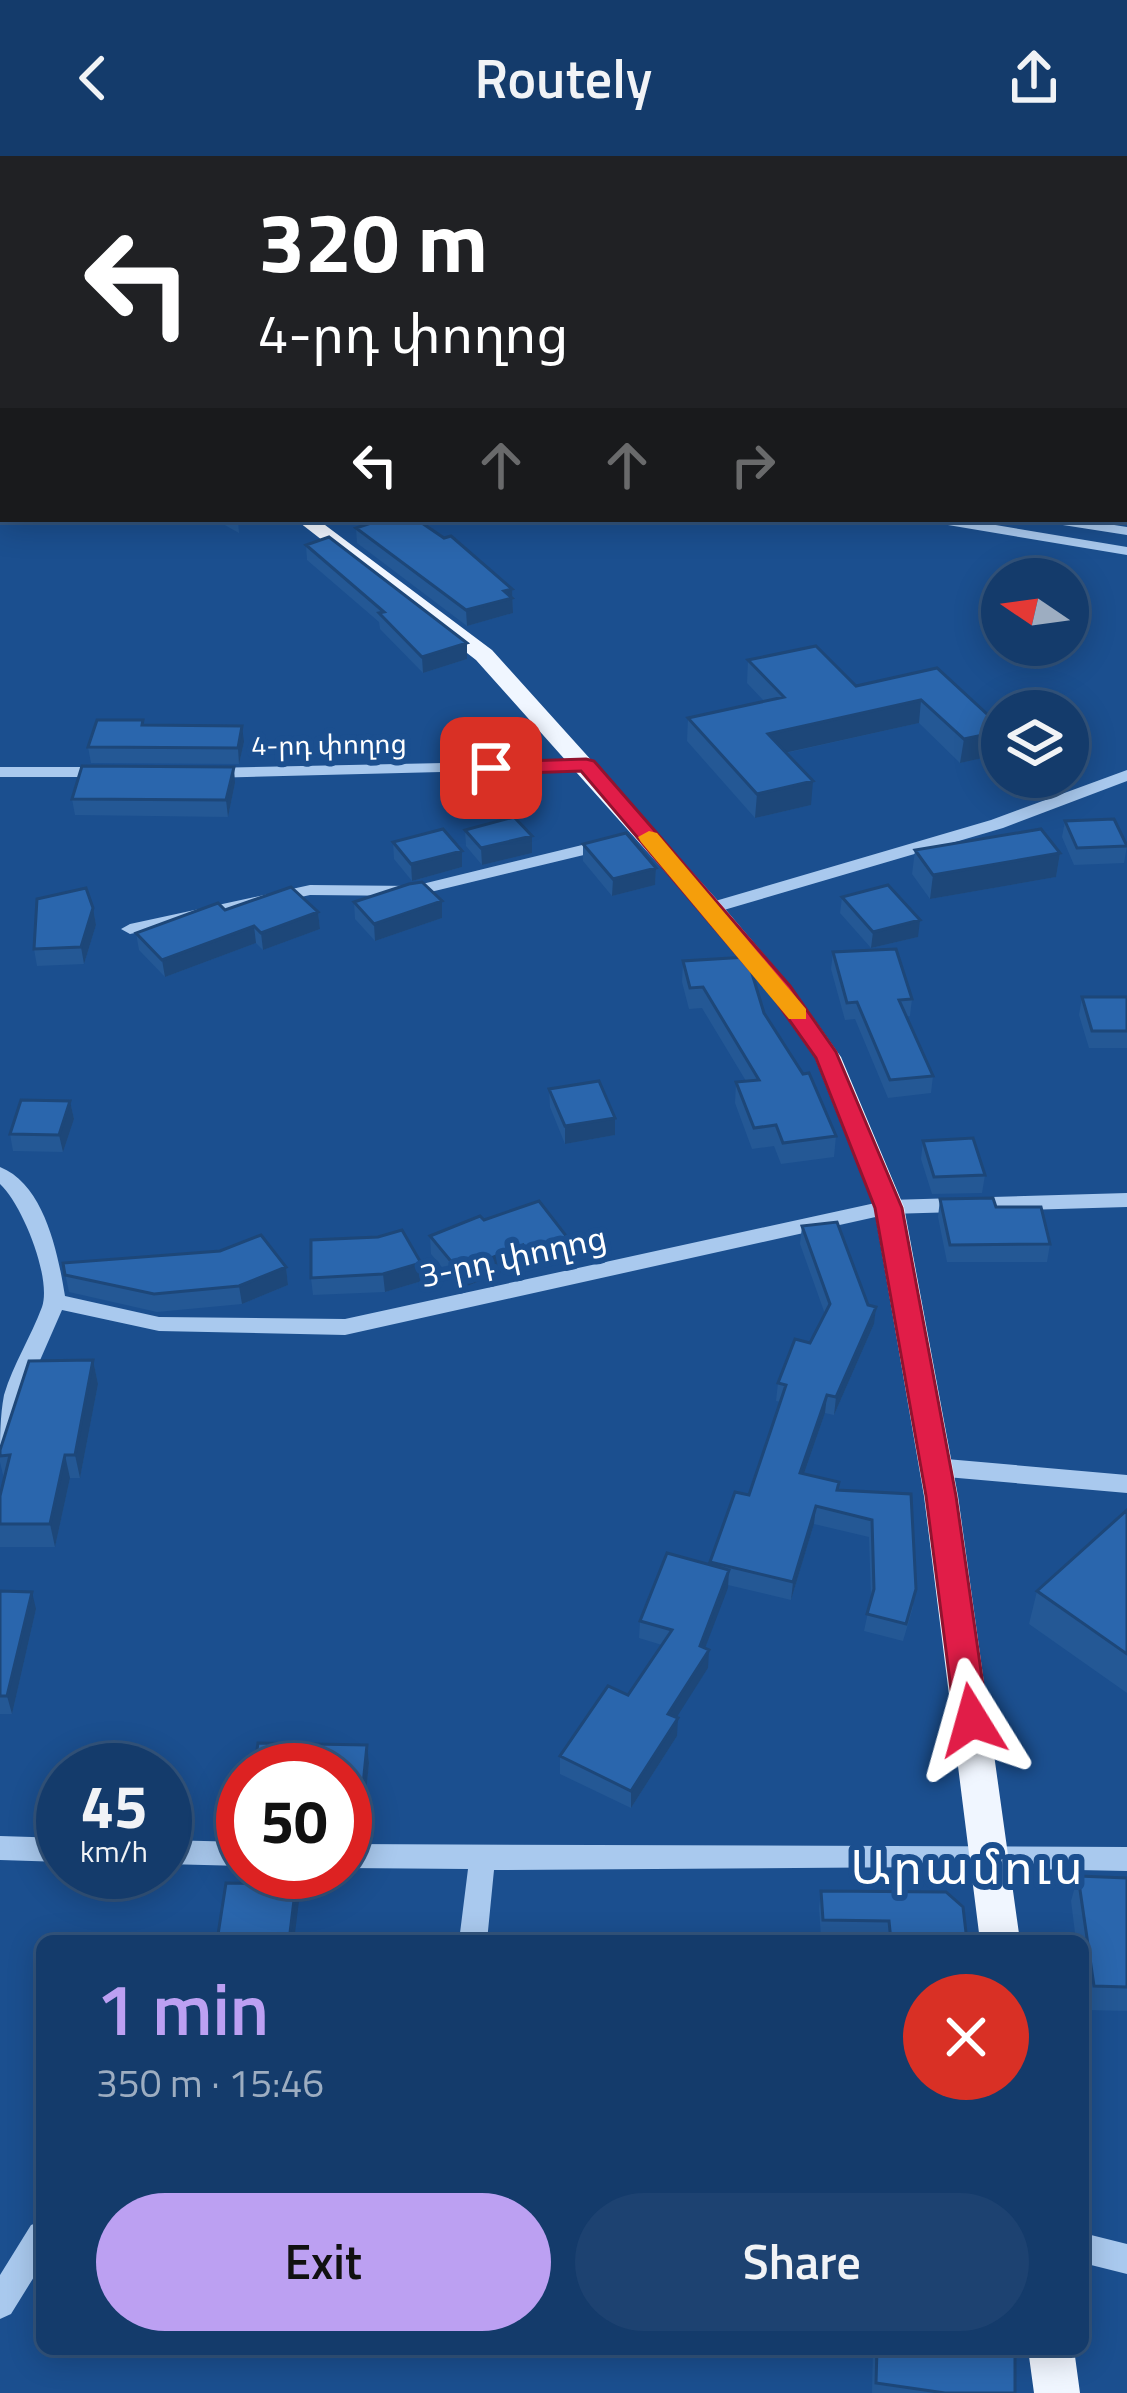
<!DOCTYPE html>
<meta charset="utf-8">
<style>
body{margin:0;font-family:"Titillium Web","Noto Sans Armenian",sans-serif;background:#1d4271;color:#f1f3f6;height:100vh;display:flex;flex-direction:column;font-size:45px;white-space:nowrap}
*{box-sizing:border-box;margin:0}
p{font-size:39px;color:#9dadc1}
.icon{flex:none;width:66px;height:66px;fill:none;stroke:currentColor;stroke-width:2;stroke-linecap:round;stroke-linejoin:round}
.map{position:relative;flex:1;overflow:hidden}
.sheet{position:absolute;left:36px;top:1779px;width:1053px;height:420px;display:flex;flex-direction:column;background:#143b6b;border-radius:18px;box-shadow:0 6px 30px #0003,0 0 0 3px #33557e}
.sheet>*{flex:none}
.guide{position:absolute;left:0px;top:0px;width:1128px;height:366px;box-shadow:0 6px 30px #0003,0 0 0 3px #33557e;background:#202124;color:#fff;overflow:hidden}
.needle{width:78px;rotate:283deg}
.controls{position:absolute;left:981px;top:402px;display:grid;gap:24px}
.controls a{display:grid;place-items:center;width:108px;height:108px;border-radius:50%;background:#143b6b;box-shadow:0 6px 30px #0003,0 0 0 3px #33557e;font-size:60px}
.speed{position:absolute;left:36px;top:1587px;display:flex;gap:24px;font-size:60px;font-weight:700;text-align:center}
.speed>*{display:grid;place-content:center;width:156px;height:156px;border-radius:50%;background:#143b6b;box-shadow:0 6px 30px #0003,0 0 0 3px #33557e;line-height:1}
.speed small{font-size:30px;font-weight:400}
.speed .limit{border:18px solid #d22;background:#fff;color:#111}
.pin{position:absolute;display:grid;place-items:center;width:102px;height:102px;color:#fff;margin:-51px;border-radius:24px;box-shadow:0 6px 18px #0006}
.me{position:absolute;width:132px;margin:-66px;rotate:352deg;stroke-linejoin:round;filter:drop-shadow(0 0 9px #0008)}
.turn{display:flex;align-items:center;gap:42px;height:252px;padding:0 60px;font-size:54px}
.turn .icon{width:156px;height:156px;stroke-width:2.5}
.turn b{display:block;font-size:84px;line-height:102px}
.lanes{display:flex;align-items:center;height:114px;padding:0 60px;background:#0003;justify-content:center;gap:60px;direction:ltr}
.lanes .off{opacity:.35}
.round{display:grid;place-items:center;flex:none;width:126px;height:126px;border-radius:63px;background:#1d4271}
.summary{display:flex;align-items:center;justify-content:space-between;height:204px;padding:0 60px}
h1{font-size:72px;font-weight:600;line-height:90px;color:#bca0f2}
.cta{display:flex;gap:24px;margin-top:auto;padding:24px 60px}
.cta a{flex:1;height:138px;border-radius:72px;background:#bca0f2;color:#111;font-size:48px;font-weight:600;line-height:138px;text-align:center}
.cta a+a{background:#1d4271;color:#f1f3f6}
header{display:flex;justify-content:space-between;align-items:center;height:156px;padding:0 60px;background:#143b6b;font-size:54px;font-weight:600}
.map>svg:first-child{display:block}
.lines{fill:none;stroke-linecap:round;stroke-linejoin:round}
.minor{fill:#a9c9ee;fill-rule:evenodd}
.major{fill:#f0f6ff;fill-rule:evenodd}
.wall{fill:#245895}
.shaded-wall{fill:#1d4779}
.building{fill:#2a66ad;stroke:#1d4779;stroke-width:3}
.route{fill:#e11d48;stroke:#92132f;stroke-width:3}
.slow{fill:#f59e0b}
.labels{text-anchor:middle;stroke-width:12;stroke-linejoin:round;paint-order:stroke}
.far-street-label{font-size:27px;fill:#fff;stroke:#1b4f8f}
.street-label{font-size:33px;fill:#fff;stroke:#1b4f8f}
.near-quarter-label{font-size:48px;letter-spacing:3px;fill:#fff;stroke:#1b4f8f}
</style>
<header><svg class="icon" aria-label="back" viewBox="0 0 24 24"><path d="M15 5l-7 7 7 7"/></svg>Routely<svg class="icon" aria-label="share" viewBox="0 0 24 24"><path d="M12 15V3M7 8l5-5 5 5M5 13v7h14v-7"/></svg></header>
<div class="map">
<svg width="1127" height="2237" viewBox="0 0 1127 2237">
<rect width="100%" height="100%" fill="#1b4f8f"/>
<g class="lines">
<path class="minor" d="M441,0H454L458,3H445Z
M1125,8H1127L1125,15Z
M1125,39H1127V45H1125Z
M1125,130H1127V136H1125Z
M1125,151H1127V157H1125Z
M0,203L3,204V212L0,211Z
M1125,218L1127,219V227L1125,226Z
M0,358L3,363H9L8,365L0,366Z
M929,363H960L1127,391V399L936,367Z
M1043,363H1076L1127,371V379L1050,367Z
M586,604L592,606V612L209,622L201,617L209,612Z
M0,611H106L114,616L106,621H0Z
M1127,614V625L1003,672L717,756H705L702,752L705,748L991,664Z
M611,682L619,687L617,691L414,740L310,739L130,778L121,773L130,768L310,729L414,730Z
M0,1011C45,1029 58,1098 65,1140L159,1161L345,1163L889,1044L1127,1037V1051L889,1058L345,1179L159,1175L62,1154L27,1234L11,1297L8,1303L0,1305C0,1283 0,1260 4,1239C13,1208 31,1181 42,1151C52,1122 22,1048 0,1028Z
M935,1302L1127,1319V1337L935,1320L927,1317L924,1311L927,1305Z
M0,1680L63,1682V1706L0,1704Z
M165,1684L243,1686V1710L165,1708Z
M345,1688L1127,1691V1715L931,1711L494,1714L487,1785H459L468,1713L345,1712Z
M42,2065V2108L11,2158L0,2163V2119L31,2069Z
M1083,2077L1127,2088V2118L1083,2107Z"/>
<path class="major" d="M0,156L3,157V168L0,167Z
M295,363H317L492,494L720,747L790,829L841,901L904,1051L958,1340L1020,1785H980L924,1340L874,1051L815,902L772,841L702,757L476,504Z
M1028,2193H1074L1080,2237H1034Z"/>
</g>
<path class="wall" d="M214,363H242L238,364L239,377Z
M356,372L512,433L513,457L467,470L357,387Z
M306,389L467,487V503L423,517L380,473L379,466L307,404Z
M748,504L856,530L937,512L1001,598L960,607L919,567L786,597L811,649L755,662L687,585L688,562L764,545L747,527Z
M144,569L244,586L239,608L91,607L88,591Z
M235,627L228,661L75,659L72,643Z
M1065,665L1127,690L1124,707L1074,709L1062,681Z
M465,674L532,680V697L482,709L466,690Z
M393,686L462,711L412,725L394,703Z
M583,688L656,712L655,729L612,740L583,705Z
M915,694L1060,697L1056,721L930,743L912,718Z
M842,741L918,781L871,792L840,757Z
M442,745V762L375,785L355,763L354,746Z
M93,752L96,769L84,808L37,810L34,793Z
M225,754L318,756L320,773L263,794L256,787L165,821L139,794L136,777Z
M833,796L912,843L910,860L906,861L933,920L931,937L888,942L855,863L845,864L831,813Z
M683,805L764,857L836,980L834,1001L781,1008L774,990L752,993L735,947L736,926L746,925L702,852L689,853L682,826Z
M1082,841H1127V892H1089L1079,859Z
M549,933L615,979L565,988L550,951Z
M70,945L74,963L63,996L13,995L10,978Z
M923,985L985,1019L982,1037L932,1038L921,1003Z
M940,1043L996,1051L1050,1088L1047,1106H947L938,1061Z
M484,1064L567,1099L528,1113L523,1107L460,1133L431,1098L430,1080Z
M802,1070L874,1168L834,1259L825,1257L804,1318L838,1334L911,1338L913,1451L903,1485L864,1475L871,1442L869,1381L814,1368L791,1444L728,1429L705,1492L708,1512L676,1561L677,1580L631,1652L560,1618V1600L628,1539L662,1489L639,1482L640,1465L710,1409L749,1339L781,1246L776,1245L778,1227L810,1187L825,1158L800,1088Z
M63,1107L286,1111L288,1129L242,1148L157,1156L69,1136Z
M421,1107L422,1125L385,1136L313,1139L311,1122Z
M93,1204L98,1228L80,1322H70L55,1391H0V1340L4,1323L0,1306V1294Z
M1127,1354V1537L1029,1468L1037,1435Z
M0,1435L36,1453L12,1558H0Z
M367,1589L369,1607L363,1667L345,1666V1614Z
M1078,1720L1127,1722V1855L1086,1854L1083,1832V1785H1076L1071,1745Z
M821,1735L967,1785H886V1782L821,1781L819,1752Z
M873,2193H1015V2237H872Z"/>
<path class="shaded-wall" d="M512,433L513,457L467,470L466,454Z
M467,487V503L423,517L422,501Z
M921,544L919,567L766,601L768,578Z
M242,570L244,586L239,608L238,592Z
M1002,575L1001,598L960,607L964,583Z
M234,611L235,627L228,661L226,644Z
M813,625L811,649L755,662L757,638Z
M532,680V697L482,709L481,692Z
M462,695V711L412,725L411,708Z
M1060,697L1056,721L930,743L933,719Z
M656,712L655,729L612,740L613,723Z
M442,745V762L375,785L374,768Z
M93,752L96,769L84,808L81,791Z
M318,756L320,773L263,794L261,777Z
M920,764L918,781L871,792L873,776Z
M254,770L256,787L165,821L162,804Z
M70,945L74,963L63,996L59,979Z
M615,962V979L565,988V970Z
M567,1081V1099L528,1113L527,1096Z
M523,1089V1107L460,1133L459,1115Z
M421,1107L422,1125L385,1136L383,1118Z
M286,1111L288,1129L242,1148L239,1130Z
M876,1151L874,1168L834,1259L836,1241Z
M93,1204L98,1228L80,1322L75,1299Z
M827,1239L825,1257L798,1335L800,1317Z
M65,1299L70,1322L55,1391L50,1368Z
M816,1350L814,1368L791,1444L793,1426Z
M729,1414L728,1432L699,1508L700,1490Z
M32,1436L36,1453L12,1558L7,1540Z
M709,1494L708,1512L668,1575V1558Z
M678,1562L677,1580L631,1652V1635Z
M367,1589L369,1607L363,1667L361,1649Z
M296,1728L299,1745L294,1785H289Z"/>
<path class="building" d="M383,363H416L444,382L451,380L512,433L504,435L512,442L466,454L356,372Z
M329,381L467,487L422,501L379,457L384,456L306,389Z
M816,490L856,530L937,512L1002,572V575L964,583L921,544L768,578L813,625L757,638L688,562L784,541L748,504Z
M97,564H143L142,569L242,570L238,592L88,591Z
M82,610L234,611L226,644L72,643Z
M514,661L532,680L481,692L465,674Z
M1114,663L1127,690L1077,692L1065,665Z
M443,673L462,695L411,708L393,686Z
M1041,673L1060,697L933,719L915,694Z
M626,677L656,712L613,723L583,688Z
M422,726L442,745L374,768L354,746L409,728Z
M888,729L920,764L873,776L842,741Z
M291,731L318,756L261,777L254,770L162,804L136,777L218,747L225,754Z
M86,732L93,752L81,791L34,793L37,743Z
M896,793L912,843L899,844L933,920L890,924L857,846L847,847L833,796Z
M747,801L764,857L803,918L809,917L836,980L783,987L776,969L754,972L736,926L759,924L703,831L690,832L683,805Z
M1082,841H1127V875H1092Z
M599,925L615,962L565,970L549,933Z
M21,944L70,945L59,979L10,978Z
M973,982L985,1019L934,1021L923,985Z
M993,1042L996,1051H1041L1050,1088L950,1089L940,1043Z
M539,1045L567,1081L527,1096L523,1089L459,1115L430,1080L480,1060L484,1064Z
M837,1066L868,1149L876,1151L836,1241L827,1239L800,1317L839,1326L837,1334L911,1338L916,1433L906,1468L867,1458L874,1433L872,1364L816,1350L793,1426L710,1406L735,1336L749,1339L786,1229L778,1227L795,1183L810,1187L830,1148L802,1070Z
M402,1074L421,1107L383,1118L311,1122V1084L378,1081Z
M261,1079L286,1111L239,1130L154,1138L65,1119L63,1107L220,1095Z
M93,1204L75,1299H65L50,1368H0V1340L10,1299L0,1300V1294L29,1205Z
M1127,1354V1498L1037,1435Z
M667,1397L729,1414L700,1490L709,1494L668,1558L678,1562L631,1635L560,1600L608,1530L628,1539L672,1474L640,1465Z
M0,1435L32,1436L7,1540H0Z
M258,1587L367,1589L361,1649H345V1614H254Z
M1078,1720L1127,1722V1831L1094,1830Z
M226,1727L296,1728L289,1785H217Z
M821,1735L946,1736L963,1751L967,1785H891L889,1765L823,1764Z
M504,1782L610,1785H504Z
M877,2193H1015V2237H945L876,2227Z"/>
<path class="route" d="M586,603L594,605L790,830L836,896L902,1052L956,1340L988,1564L983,1574L972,1578L960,1574L955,1564L926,1340L875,1052L816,902L773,841L581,615L491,618L481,612L491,606Z"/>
<path class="slow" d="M649,675L657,677L806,853V863H789L641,686L638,681Z"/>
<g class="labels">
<g class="far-street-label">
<text transform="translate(329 589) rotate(-1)" y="9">4-րդ փողոց</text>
</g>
<g class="street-label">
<text transform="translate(513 1100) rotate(-12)" y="12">3-րդ փողոց</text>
</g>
<g class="near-quarter-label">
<text x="968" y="1728">Արամուս</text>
</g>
</g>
</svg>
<div class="controls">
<a><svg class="needle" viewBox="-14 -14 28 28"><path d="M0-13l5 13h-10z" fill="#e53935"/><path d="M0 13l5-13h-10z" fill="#9dadc1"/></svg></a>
<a><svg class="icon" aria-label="layers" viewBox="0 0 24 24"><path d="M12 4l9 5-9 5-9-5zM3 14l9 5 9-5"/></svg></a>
</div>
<div class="speed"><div>45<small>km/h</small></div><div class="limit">50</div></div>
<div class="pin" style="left:491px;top:612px;background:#d93025"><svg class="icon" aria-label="arrive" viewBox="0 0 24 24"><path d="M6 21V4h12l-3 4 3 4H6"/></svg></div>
<svg class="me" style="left:972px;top:1564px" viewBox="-20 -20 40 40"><path d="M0-17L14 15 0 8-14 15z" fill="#e11d48" stroke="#fff" stroke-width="4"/></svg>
<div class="guide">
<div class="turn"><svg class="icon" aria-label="left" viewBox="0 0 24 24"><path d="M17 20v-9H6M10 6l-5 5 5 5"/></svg><div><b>320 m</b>4-րդ փողոց</div></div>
<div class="lanes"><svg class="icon" aria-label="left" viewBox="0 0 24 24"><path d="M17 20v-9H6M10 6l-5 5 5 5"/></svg><svg class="icon off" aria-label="ahead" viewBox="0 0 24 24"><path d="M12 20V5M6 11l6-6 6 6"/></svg><svg class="icon off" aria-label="ahead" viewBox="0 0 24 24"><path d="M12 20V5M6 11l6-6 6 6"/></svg><svg class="icon off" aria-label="right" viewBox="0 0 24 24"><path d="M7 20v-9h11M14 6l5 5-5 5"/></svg></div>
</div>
<section class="sheet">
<div class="summary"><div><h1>1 min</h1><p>350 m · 15:46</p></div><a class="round" style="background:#d93025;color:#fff"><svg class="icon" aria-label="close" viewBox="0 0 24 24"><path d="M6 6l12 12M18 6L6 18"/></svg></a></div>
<div class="cta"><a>Exit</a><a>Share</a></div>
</section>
</div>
